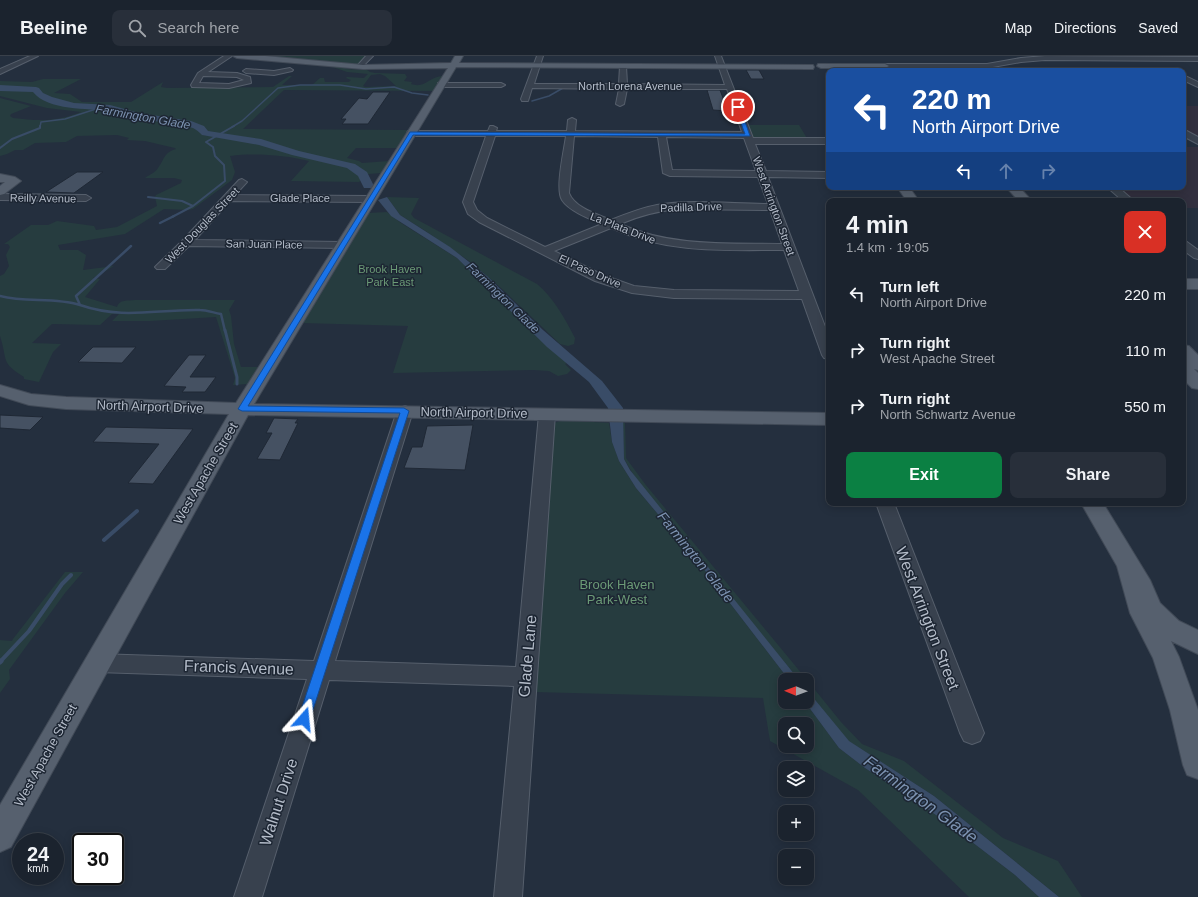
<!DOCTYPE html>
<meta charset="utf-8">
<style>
body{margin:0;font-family:Helvetica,sans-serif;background:#282f3a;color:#f1f3f6;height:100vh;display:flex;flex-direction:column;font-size:15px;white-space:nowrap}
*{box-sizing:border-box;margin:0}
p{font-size:13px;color:#a0a4aa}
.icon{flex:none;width:22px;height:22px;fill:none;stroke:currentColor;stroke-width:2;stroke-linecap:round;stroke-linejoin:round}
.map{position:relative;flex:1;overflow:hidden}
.details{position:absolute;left:826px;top:142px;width:360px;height:308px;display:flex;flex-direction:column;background:#1b232e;border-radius:8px;box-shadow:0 2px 10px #0003,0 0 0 1px #39404a}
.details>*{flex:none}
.banner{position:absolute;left:826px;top:12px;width:360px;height:122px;border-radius:8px;box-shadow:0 2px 10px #0003,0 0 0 1px #39404a;background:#1a4fa0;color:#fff;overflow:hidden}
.needle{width:26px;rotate:271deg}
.fabs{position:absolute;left:778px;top:617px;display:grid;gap:8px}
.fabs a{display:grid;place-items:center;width:36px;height:36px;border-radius:8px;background:#1b232e;box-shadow:0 2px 10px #0003,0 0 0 1px #39404a;font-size:20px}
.speed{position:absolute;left:12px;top:777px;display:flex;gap:8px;font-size:20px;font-weight:700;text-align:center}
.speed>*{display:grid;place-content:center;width:52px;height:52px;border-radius:50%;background:#1b232e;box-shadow:0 2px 10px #0003,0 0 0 1px #39404a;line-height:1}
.speed small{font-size:10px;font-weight:400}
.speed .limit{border:2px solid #111;border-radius:6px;background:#fff;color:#111}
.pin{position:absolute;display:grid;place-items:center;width:34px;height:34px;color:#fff;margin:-17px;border:2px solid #fff;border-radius:50%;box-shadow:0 1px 4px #0007}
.me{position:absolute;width:44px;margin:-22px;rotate:18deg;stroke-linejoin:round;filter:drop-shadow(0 0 3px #0008)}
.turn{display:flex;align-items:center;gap:14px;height:84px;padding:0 20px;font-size:18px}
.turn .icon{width:52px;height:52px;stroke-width:2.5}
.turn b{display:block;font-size:28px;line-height:34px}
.lanes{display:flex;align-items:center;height:38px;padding:0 20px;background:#0003;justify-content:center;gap:20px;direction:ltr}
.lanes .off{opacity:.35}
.round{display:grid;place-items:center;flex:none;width:42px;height:42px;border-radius:8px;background:#282f3a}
.headline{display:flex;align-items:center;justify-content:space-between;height:68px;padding:0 20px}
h1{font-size:24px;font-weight:700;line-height:30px}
.primary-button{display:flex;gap:8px;margin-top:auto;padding:8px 20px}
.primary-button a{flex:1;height:46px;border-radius:8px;background:#0b8043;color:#fff;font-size:16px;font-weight:700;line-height:46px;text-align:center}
.primary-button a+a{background:#282f3a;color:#f1f3f6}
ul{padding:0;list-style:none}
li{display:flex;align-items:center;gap:12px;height:56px;padding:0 20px}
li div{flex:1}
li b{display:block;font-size:15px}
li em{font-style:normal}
header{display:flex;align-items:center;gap:24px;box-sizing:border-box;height:56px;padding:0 20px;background:#1b232e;border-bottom:1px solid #39404a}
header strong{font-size:19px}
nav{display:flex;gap:22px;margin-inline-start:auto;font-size:14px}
.search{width:280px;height:36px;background:#282f3a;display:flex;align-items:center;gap:10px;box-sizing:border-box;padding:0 14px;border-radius:8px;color:#a0a4aa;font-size:15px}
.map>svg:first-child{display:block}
.medical{fill:#32303f}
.green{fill:#263c3f;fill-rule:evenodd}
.water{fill:#394c67}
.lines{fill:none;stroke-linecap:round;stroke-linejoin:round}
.stream-far5{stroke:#394c67;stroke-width:1.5}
.stream-far4{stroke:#394c67;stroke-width:2}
.stream-far3{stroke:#394c67;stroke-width:2.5}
.stream-far2{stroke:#394c67;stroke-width:3}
.stream-far1{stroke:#394c67;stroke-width:4}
.stream{stroke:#394c67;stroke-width:5}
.river{fill:#394c67;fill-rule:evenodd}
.building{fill:#455162;stroke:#1f2835}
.minor-casing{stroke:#565f6c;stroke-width:2}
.major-casing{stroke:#414a57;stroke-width:2}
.minor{fill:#38414e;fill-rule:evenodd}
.major{fill:#56606e;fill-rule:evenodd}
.route{fill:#1a73e8;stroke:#114b97}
.labels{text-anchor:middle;stroke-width:3;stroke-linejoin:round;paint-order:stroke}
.far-street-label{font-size:11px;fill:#b4bcc9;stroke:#1d2633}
.far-park-label{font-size:11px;fill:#6b9a76;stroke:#1d2633}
.far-water-label{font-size:12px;font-style:italic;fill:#7c92b1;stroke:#1d2633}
.street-label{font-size:13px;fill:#b4bcc9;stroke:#1d2633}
.park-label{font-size:13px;fill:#6b9a76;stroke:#1d2633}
.water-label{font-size:14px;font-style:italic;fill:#7c92b1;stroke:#1d2633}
.near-street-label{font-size:16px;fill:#b4bcc9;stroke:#1d2633}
.near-water-label{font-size:17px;font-style:italic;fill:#7c92b1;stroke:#1d2633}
</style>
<header>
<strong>Beeline</strong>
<div class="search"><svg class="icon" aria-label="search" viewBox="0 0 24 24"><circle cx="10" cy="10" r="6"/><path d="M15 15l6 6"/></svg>Search here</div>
<nav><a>Map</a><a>Directions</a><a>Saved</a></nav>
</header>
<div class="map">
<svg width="1198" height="841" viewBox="0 0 1198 841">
<rect width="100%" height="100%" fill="#242f3e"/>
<path class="medical" d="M1183,50H1198V82L1183,73Z
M1183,91H1198V152H1183V145H1135L1117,131H1183Z"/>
<path class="green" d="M245,0H367L358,9Z
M333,11H350L345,13L367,14L370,16L375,17L405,18L407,21L404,25L412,26L411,28C426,33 429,20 443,20L433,35L284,34L243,73L408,74L397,92H356L347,102L359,105L362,107L389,105L381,117L369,118L367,119L362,113L355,109L341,108L297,97L262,86L254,85L333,108L351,112L362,123L359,126L291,125L309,105C284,99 255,97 230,100L235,116L232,124L193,153L188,154L164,153L125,178L58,189L60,194H78L86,199L83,214L114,210L93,222L100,223L85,241L117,251C119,243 128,245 135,244H235L229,254L231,260L234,288L241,311H258L247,328L233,329L235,322L216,261L150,265H112L119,258H112L100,269L52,268L32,287L61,288L53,296L39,326L24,323V321C0,306 8,305 0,280V220L4,218L9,210L6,199L10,191L8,188H4L31,169H48L57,165L94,170L96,174L117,171L157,150L155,141L156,139L181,127L182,124L174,122H145C149,119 156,116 158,112C165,103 163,97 176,93L175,92L145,85L127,84L129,82L117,79L77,80L66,86L35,87L23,94H15L7,98L0,100V42L31,50L11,58L10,60L13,62C39,65 57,66 81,56L47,52L0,40V33H16L34,36L43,42L70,51L105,52L136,60L190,68L199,72L201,77L203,79L253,85L209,77C204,75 203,69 197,68L156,61L139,60L111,52L70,49L47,41L37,34L29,33L0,32V25L32,26L43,23H81L54,37L70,38L82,46H131L163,26L161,31L167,32L273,31L289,20H292L282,29H312L320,22H324L325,26H349L351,24L346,22L347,21L364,22L368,18L347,16ZM380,18L385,20L396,30L365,31L363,30L371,19Z
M748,69H799L808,84L753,83Z
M387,141L419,142L411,158L414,162L537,228C554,242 565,263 575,282L574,288L568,290L560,288L501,232L469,205L427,176L400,159Z
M387,156L401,167L457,202L547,290L567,307L565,308L571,314L567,318L558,320L549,315L533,314L393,317L408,270L302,267L368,157Z
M564,364L609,367L612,386L619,405L636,432L703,512L789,624H785V646H805L839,692L865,712L942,763L1015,819L1039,841H969L858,734L770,685L763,642L534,636L554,367ZM785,668H807V690H785Z
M623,367H625L626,402L645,428L807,624H799L639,428L624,403Z
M65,516H83L65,537L9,614L10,623L0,637V584L12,585L13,583Z
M807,624L841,666L862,688L904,705L1003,782L1058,805L1082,841H1059L934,740L848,685L807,634Z"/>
<path class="water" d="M387,141L400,159L450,191L487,220L543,274L602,325L623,352L624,403L630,414L799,624H789L703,512L636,432L619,405L612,386L608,352L589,326L547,291L457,202L391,160L378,144Z
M807,634L849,685L934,740L1059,841H1039L1015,819L942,763L865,712L839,692L805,646H807Z"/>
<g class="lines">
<path class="stream-far5" d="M532,45L549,40L563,32
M40,71L41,66L65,63L99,52
M232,71L242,65L278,32L300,29H340L366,33L394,31L412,37L428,39"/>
<path class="stream-far4" d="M0,92L12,83L40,72V70
M148,141L182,145L193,150
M172,161L193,150L225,125L224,109L215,100L213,91L206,86L234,70"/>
<path class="stream-far3" d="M160,167L174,160
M131,190L76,240L80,249C124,264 156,253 200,254C207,254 214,257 221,258L225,275
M0,240C26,247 54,241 80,249"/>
<path class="stream-far2" d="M225,274L237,321V328"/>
<path class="stream-far1" d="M104,484L137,455
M0,606L29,575L62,528L71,519"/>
<path class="stream" d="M0,606L1,605"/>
<path class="river" d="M0,29L36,31L39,32L43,37L52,41L74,47L110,49L139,57L191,65L204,70L208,75L261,83L299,95L355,108L367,116L374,130L372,132H364L358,120L347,112L292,99L259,89L202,79C198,75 195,72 189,71C173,66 155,66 138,63C128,61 119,56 109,55C88,52 48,55 33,36L0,35Z"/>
</g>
<path class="building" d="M746,14H759L764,23H751Z
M707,34H720L728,55L713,54Z
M373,36H390L368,68H342L346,63H341L359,42L367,43Z
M77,116H103L74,137L46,136Z
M93,291H136L122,307L78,306Z
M189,299H206L190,321H216L205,336H182L186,331L164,330Z
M0,359L43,361L30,374L0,372Z
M274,362L298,363L295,367H298L280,404L257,403L272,377H266Z
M473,369L465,414L404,412L412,391H422L427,370Z
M106,371L193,373L153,428L128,427L159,388L93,386Z"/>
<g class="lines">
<defs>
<path id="minor" d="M30,0H38L0,18V13Z
M224,0H232L208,16L237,17L250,21L251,27L229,32L192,31L191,29L198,17ZM203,20L237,21L244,24L229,28L199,27Z
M366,0H373L361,12H357V10Z
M537,0H543L534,28H619L620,10L623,8L626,10L627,28L725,29L715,0H721L753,82H829V88H755L766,115L829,116V122L768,121L829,281V303L824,302L822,299L802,243L674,242L632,237L595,225L479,166L468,158L463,146L486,80H411L407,77L408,75H488L490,70H493L497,72L496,75H567L568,64L572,62L576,64L575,75L742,76L727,33H627L624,48L620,50L616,48L619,33L532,32L528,45H522L521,43ZM495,80H566C564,95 555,133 562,144C569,155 590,163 602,168L545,191L487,162L477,154L473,146ZM574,80L658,81L663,117L670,120L758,121L768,148C734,148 690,143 657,149C641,152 626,158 611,164C597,158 575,152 569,137ZM666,81L744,82L756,115L672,114ZM678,153L770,154L782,188C726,187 672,191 620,168C639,160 657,155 678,153ZM611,172C669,198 723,194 784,194L799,235L674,234L634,230L603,219L554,195Z
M1045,0L1198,1V5L1045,4L1021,6L987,12H885L882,10L885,8H987L1021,2Z
M290,12L293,14L292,15L274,19L246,17L243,15L246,13L274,15Z
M1183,19L1198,26V31L1183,24Z
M438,27H501L505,29L501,31H438Z
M1183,73L1198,81V88L1183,80Z
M242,123L247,126L235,139L371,140L376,143L371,146L230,145L195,184L342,186L348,189L342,192L189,190L165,213H157L155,211L157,209L182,185L239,124Z
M1107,131H1118L1134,145H1123Z
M0,138L86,139L91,142L86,145L0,144Z
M1183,185L1187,186L1198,194V203L1194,202L1183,194Z
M405,350L410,352L413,355L335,605L516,611L539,358L542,355L547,353L552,355L555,358L522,841H494L514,630L329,624L262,841H234L307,623L97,616L89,614L86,607L89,600L97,598L314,605L397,355L400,352Z
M876,447H894L984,677L980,685L972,688L964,685L960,677Z"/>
<path id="major" d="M233,0H265L363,9L451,7L455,0H463L459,7L813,9L814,11L813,13H810L456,11L254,348L829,357V369L248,359L11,791L0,796V749L229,358L66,353L29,349L0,340V329L31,338L66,341L236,347L448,12L363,13L237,2Z
M818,8H885L889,10L885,12H821L817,10Z
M0,118L15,121L21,125L4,138L0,139V130L5,126H0Z
M897,131H909L919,145H907Z
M1006,131H1019L1032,145H1019Z
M1183,223H1198V233H1183Z
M1183,289L1189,290L1198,299V314L1194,313L1198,317V333L1192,332L1183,323V307L1187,308L1183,304Z
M1081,447H1103L1150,524L1160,547L1179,565L1198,574V598L1171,585L1179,601L1198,654V723L1187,719L1183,709L1170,654L1153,602L1130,557L1117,510Z"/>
</defs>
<use href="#minor" class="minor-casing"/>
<use href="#major" class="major-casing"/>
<use href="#minor" class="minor"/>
<use href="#major" class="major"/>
</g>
<path class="route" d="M738,49L740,51L750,80L413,79L248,350L404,352L409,355L310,663L309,667L304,669L300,667L298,663L400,357L242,355L238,353L410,76L745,78L735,51Z"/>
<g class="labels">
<g class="far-street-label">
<text x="630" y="34">North Lorena Avenue</text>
<text transform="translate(43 142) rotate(1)" y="4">Reilly Avenue</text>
<text x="300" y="146">Glade Place</text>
<text transform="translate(774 150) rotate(70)" y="4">West Arrington Street</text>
<text transform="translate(691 151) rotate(-2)" y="4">Padilla Drive</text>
<text transform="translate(202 169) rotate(-46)" y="4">West Douglas Street</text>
<text transform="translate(623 172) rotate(21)" y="4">La Plata Drive</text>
<text transform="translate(264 188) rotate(1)" y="4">San Juan Place</text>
<text transform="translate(590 215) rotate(24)" y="4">El Paso Drive</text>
</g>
<g class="far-park-label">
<text x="390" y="217">Brook Haven<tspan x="390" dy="13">Park East</tspan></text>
</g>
<g class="far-water-label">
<text transform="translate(143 61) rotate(10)" y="4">Farmington Glade</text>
<text transform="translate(503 242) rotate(44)" y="4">Farmington Glade</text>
</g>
<g class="street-label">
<text transform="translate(150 350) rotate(2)" y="5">North Airport Drive</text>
<text transform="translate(474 356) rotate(1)" y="5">North Airport Drive</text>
<text transform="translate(205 417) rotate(-60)" y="5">West Apache Street</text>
<text transform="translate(45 699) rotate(-61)" y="5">West Apache Street</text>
</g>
<g class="park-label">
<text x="617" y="533">Brook Haven<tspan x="617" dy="15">Park-West</tspan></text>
</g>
<g class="water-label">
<text transform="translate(696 501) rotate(51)" y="5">Farmington Glade</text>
</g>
<g class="near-street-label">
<text transform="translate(928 562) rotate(69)" y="6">West Arrington Street</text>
<text transform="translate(527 600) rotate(-85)" y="6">Glade Lane</text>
<text transform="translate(239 611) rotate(2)" y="6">Francis Avenue</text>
<text transform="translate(278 746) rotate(-72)" y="6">Walnut Drive</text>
</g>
<g class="near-water-label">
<text transform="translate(921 743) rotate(36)" y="6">Farmington Glade</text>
</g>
</g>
</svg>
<div class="fabs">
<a><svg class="needle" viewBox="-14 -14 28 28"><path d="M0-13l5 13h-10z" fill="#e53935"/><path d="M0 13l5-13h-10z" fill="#a0a4aa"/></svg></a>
<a><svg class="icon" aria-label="search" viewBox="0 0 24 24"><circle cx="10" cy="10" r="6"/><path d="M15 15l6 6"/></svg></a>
<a><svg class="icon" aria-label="layers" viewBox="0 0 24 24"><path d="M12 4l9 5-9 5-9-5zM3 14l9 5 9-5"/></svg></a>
<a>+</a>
<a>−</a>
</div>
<div class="speed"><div>24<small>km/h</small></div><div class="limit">30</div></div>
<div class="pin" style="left:738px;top:51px;background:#d93025"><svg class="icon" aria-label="arrive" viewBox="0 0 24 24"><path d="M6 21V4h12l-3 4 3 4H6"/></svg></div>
<svg class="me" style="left:304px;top:663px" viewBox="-20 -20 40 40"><path d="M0-17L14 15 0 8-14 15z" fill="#1a73e8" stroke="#fff" stroke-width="4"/></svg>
<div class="banner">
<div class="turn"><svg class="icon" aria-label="left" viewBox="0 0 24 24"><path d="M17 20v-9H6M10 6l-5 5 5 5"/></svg><div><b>220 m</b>North Airport Drive</div></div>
<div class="lanes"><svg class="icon" aria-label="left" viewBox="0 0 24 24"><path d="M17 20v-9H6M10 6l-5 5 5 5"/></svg><svg class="icon off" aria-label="ahead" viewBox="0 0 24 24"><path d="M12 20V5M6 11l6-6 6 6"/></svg><svg class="icon off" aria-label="right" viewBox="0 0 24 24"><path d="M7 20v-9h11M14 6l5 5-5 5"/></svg></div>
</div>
<section class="details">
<div class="headline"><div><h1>4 min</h1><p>1.4 km · 19:05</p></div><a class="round" style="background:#d93025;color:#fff"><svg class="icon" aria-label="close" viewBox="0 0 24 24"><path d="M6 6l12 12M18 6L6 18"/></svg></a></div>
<ul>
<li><svg class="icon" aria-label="left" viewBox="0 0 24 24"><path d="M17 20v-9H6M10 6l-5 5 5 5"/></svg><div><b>Turn left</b><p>North Airport Drive</p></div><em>220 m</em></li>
<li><svg class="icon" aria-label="right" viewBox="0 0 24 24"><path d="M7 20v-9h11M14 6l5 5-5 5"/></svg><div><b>Turn right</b><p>West Apache Street</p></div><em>110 m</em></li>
<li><svg class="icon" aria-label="right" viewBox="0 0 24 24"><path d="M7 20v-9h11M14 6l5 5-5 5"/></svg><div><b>Turn right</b><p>North Schwartz Avenue</p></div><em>550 m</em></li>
</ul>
<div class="primary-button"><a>Exit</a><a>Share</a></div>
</section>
</div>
